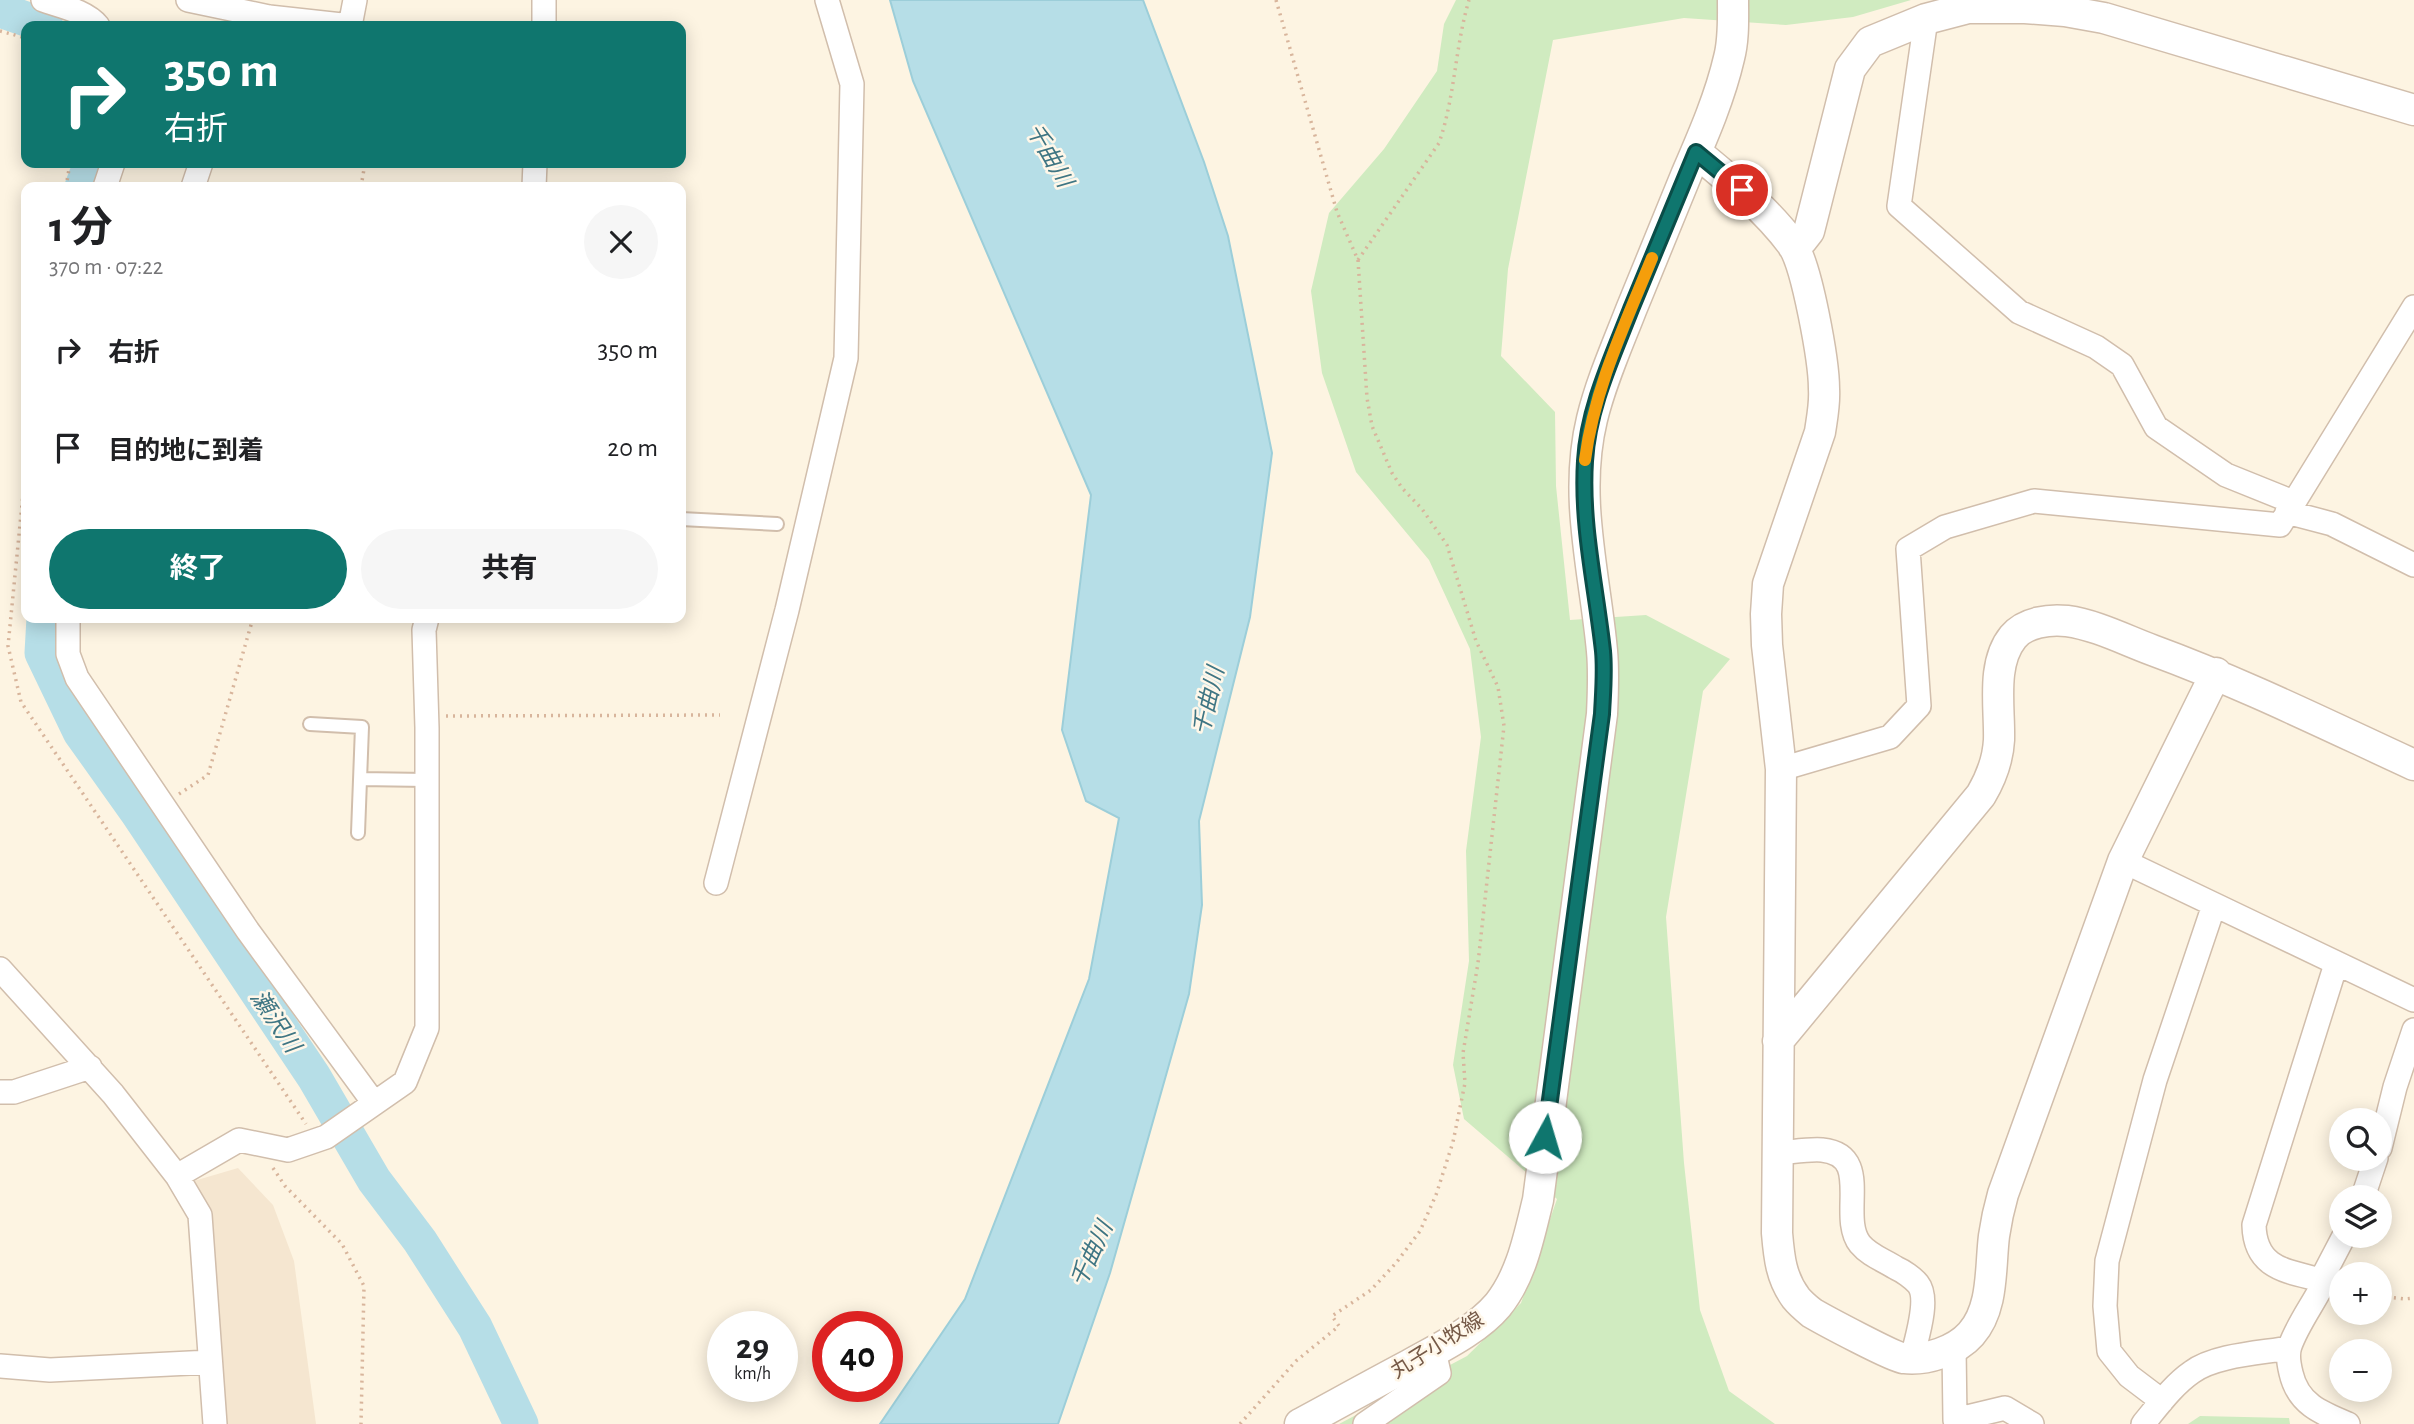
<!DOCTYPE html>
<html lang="ja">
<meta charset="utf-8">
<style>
body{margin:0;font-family:"Alegreya Sans","Noto Sans JP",sans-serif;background:#f6f6f6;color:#202124;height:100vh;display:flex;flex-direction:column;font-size:26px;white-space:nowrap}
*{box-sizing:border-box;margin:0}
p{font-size:23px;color:#757577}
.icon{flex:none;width:38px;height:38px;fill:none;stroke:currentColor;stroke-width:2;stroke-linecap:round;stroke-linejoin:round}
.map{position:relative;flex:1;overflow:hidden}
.details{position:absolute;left:21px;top:182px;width:665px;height:441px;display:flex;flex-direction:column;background:#fff;border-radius:14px;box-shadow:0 4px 18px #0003}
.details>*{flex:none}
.banner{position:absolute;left:21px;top:21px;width:665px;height:147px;border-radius:14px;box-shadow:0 4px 18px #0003;background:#0f766e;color:#fff;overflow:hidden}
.tools{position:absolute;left:2329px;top:1108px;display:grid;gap:14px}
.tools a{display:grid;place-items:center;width:63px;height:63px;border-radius:50%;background:#fff;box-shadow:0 4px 18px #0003;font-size:35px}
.speed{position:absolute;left:707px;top:1311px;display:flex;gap:14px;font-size:35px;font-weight:700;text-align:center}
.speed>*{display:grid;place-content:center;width:91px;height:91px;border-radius:50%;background:#fff;box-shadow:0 4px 18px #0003;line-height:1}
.speed small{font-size:18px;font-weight:400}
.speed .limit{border:10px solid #d22;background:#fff;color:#111}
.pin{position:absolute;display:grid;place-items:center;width:60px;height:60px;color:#fff;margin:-30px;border:4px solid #fff;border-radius:50%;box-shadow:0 2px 7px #0007}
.me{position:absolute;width:77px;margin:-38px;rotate:6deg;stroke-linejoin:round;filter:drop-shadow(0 0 5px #0008)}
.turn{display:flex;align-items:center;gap:24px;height:147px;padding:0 28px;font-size:32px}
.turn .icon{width:91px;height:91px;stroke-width:2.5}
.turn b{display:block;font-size:49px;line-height:60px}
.round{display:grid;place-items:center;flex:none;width:74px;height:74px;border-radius:37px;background:#f6f6f6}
.summary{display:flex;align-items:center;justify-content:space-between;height:119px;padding:0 28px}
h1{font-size:42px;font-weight:700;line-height:52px}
.action{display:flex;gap:14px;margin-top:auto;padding:14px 28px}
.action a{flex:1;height:80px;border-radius:42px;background:#0f766e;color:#fff;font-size:28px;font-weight:700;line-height:80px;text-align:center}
.action a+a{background:#f6f6f6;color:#202124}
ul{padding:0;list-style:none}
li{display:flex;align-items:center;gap:21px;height:98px;padding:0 28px}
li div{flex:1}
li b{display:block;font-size:26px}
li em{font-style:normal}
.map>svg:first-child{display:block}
.residential{fill:#f5e6d0}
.green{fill:#d0ebc0}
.water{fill:#b6dee7;stroke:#9cced9;stroke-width:2}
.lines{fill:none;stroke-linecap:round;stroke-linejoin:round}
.river{stroke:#b6dee7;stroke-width:35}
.service-casing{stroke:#d1beac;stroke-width:16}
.minor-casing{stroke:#d1beac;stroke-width:26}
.tertiary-casing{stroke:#d1beac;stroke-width:33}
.path{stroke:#d8b59c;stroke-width:3.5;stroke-dasharray:2 5;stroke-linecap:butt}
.service{stroke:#fff;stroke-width:12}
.minor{stroke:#fff;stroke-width:23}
.tertiary{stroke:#fff;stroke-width:30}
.route-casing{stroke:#0a4d48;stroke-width:18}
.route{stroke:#0f766e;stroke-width:12}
.slow{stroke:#f59e0b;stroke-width:12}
.labels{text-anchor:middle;stroke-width:5;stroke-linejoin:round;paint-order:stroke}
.street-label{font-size:21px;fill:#765a48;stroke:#fff7e9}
.water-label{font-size:23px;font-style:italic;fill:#3e7583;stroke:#fff7e9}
</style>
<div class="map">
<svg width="2414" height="1424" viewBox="0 0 2414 1424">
<rect width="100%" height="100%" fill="#fdf4e2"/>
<path class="residential" d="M238,1168L273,1205L294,1261L316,1424H207L187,1183Z"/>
<path class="green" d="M1456,0H1911L1853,17L1786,25L1684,18L1553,40L1508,269L1501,356L1555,412L1556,486L1570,620L1646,615L1730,659L1703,691L1666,917L1684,1163L1700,1310L1729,1391L1775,1424H1339L1467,1356L1521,1303L1557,1199L1464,1119L1453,1065L1469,961L1466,851L1481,737L1470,649L1429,560L1356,472L1322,373L1311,291L1329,213L1384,149L1437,71L1444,24Z
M2200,1416L2289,1418L2290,1424H2188Z"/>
<path class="water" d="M890,0H1143L1204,162L1228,236L1272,453L1250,617L1199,821L1202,905L1189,994L1110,1273L1058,1424H880L965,1299L1089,979L1119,818L1086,801L1062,730L1091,495L913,81Z"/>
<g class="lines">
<path class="river" d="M0,10L46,26
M82,187L91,163
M44,618L42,653L80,732L137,812L314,1077L374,1180L420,1241L475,1327L521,1424"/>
<defs>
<path id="service" d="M681,519L777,524
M310,724L362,727L358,833
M360,779L427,780"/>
<path id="minor" d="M43,0C60,6 86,11 98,26
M188,0L269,17L351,26
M1926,19L1899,206L2019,312L2096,347L2122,365L2156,427L2226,475L2293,502
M350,26L355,0
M544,26V0
M105,187L113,163
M193,187L201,163
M534,187L535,163
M2287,512L2332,524L2414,565
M68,618V654L77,678L248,931L374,1103
M1781,769L1890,737L1919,706L1908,549L1945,527L2034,501L2280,525L2414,307
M2123,861L2414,1000
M716,883L787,610L846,358L852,84L827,0
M0,969L113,1094L177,1176L200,1215L215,1424
M0,1092H14L90,1067
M2380,1148L2395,1087L2414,1030
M1778,1153C1792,1152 1808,1149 1822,1150C1874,1155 1838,1216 1860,1244C1870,1256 1884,1260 1896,1268C1903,1271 1913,1278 1918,1284C1930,1299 1916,1340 1912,1358
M177,1176L239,1140L288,1150L326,1137L405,1082L427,1028V728L424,630L427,618
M2363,1197L2376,1158
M2344,1236L2321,1280V1288C2311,1307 2297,1326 2290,1346C2287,1354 2289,1365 2291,1373C2298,1404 2321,1413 2348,1424
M2321,1280C2287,1271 2255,1269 2254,1225L2336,964
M1954,1348L1955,1420L2005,1408L2032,1424
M0,1366L50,1370L210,1362
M2162,1401L2129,1376L2109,1351L2105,1306L2107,1261L2155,1080L2214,905
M1365,1424L1439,1373L1434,1351
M2143,1424C2158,1406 2173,1385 2192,1372C2215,1355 2261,1353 2289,1348"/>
<path id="tertiary" d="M1696,152C1730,180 1766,209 1792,244C1807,265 1824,362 1824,389C1825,404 1822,418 1820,432L1768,584L1766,614L1767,645L1781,769L1777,1233C1779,1257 1781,1278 1796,1298C1800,1303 1807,1309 1812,1313C1824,1320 1893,1357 1903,1358C1926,1361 1956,1351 1971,1334C1994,1308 1990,1268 1994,1236C1996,1222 1999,1208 2003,1194L2123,861L2216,673
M1793,246L1802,240L1809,231L1850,69L1870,42L1926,19L1968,8H2025L2065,11L2104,18L2414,110
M1778,1041L1981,795C1991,778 1998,759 1999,740C2000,708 1991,664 2013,637C2025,622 2050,619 2067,621C2096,625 2125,640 2152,650C2242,683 2327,725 2414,765
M1300,1424C1337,1404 1373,1384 1409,1365C1439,1348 1476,1331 1498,1305C1522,1275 1529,1236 1538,1200L1602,714C1603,693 1604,672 1602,651C1595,574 1573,497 1592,419C1601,382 1617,346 1631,310C1650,264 1669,218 1687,173C1703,136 1720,97 1729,58C1734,39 1733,19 1733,0"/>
</defs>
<use href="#service" class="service-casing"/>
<use href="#minor" class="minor-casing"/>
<use href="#tertiary" class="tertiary-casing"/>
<path class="path" d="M0,31L26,38
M66,187L70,163
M361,187L365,163
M1358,260L1439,143C1455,97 1455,47 1469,0
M26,464L8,646L21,702L306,1124
M446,716L720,715
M179,794L208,775L253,618
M273,1168L285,1186L342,1244L364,1286L361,1424
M2380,1296L2404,1299L2414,1298
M1240,1424L1296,1361L1339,1326L1332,1316L1371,1290L1396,1263L1420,1231L1436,1195L1453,1142L1465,1083L1463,1053L1478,963L1504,726L1498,687L1476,641L1447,545L1422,509L1402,488L1392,473L1372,426L1367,398L1358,260L1337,212L1276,0"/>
<use href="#service" class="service"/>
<use href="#minor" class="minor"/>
<use href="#tertiary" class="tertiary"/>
</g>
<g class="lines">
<defs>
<path id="route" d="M1545,1137L1602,714C1603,693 1605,672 1603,651C1596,587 1581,525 1585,461C1588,408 1612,358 1631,309C1653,257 1674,204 1696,152L1742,190"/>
</defs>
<use href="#route" class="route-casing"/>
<use href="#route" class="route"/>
<path class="slow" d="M1585,460C1594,389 1625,324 1652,258"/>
</g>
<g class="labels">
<g class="street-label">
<text transform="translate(1437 1345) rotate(-32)" y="7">丸子小牧線</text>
</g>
<g class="water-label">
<text transform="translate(1050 155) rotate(60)" y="8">千曲川</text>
<text transform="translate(1208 701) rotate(-77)" y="8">千曲川</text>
<text transform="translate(276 1021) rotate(56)" y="8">瀬沢川</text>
<text transform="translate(1091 1254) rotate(-65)" y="8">千曲川</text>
</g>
</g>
</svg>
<div class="tools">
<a><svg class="icon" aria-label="search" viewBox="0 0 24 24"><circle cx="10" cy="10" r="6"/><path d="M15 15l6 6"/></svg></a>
<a><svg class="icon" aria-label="layers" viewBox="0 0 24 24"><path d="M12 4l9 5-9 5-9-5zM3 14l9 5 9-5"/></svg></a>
<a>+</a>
<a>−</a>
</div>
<div class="speed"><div>29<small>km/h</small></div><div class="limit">40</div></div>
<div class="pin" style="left:1742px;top:190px;background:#d93025"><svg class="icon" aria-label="arrive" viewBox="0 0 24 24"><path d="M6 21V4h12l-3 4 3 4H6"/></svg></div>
<svg class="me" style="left:1545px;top:1137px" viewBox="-20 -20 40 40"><circle r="19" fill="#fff"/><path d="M0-13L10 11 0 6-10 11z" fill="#0f766e"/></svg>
<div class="banner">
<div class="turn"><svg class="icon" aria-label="right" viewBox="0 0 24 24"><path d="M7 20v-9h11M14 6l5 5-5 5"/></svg><div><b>350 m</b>右折</div></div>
</div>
<section class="details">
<div class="summary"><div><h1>1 分</h1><p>370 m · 07:22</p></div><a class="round"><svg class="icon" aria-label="close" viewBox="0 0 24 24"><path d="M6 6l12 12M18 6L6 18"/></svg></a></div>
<ul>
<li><svg class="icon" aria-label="right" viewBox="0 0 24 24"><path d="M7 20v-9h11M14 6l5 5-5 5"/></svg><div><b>右折</b></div><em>350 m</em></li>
<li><svg class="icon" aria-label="arrive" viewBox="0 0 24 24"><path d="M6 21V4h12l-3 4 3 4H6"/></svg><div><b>目的地に到着</b></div><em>20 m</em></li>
</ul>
<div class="action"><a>終了</a><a>共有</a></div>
</section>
</div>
